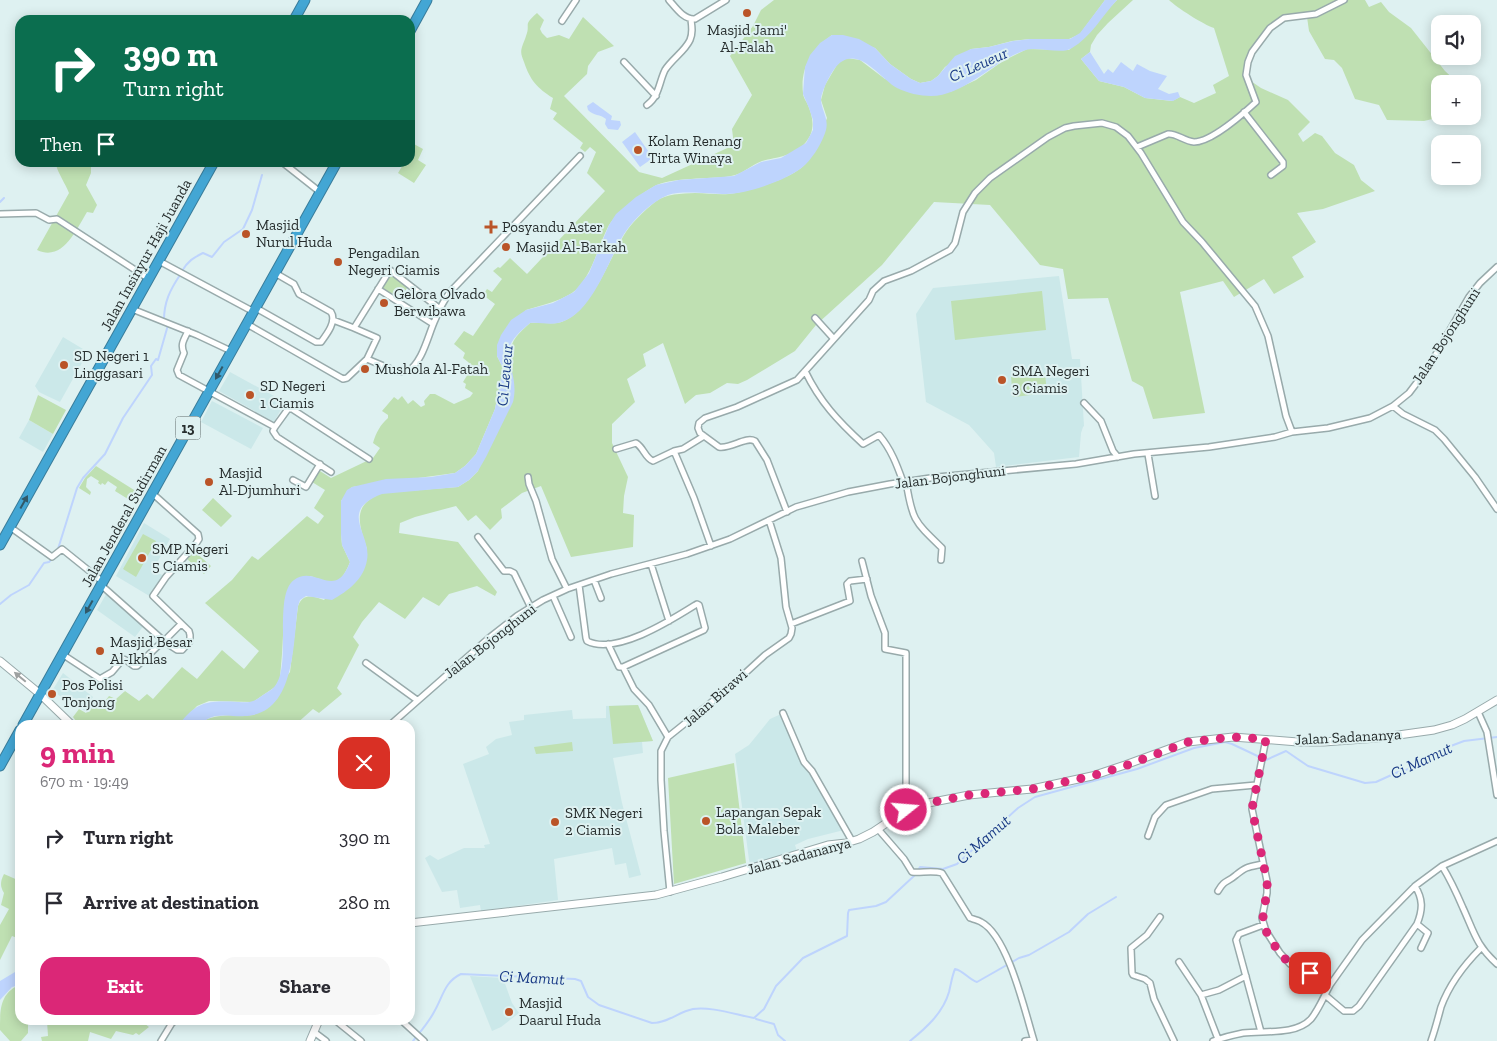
<!DOCTYPE html>
<meta charset="utf-8">
<style>
body{margin:0;font-family:"Zilla Slab",serif;background:#f7f7f7;color:#2b2b33;height:100vh;display:flex;flex-direction:column;font-size:19px;white-space:nowrap}
*{box-sizing:border-box;margin:0}
p{font-size:16px;color:#7c7c81}
.icon{flex:none;width:28px;height:28px;fill:none;stroke:currentColor;stroke-width:2;stroke-linecap:round;stroke-linejoin:round}
.map{position:relative;flex:1;overflow:hidden}
.details{position:absolute;left:15px;top:720px;width:400px;height:305px;display:flex;flex-direction:column;background:#fff;border-radius:15px;box-shadow:0 2px 12px #0003}
.details>*{flex:none}
.banner{position:absolute;left:15px;top:15px;width:400px;height:152px;border-radius:15px;box-shadow:0 2px 12px #0003;background:#0b6e4f;color:#fff;overflow:hidden}
.controls{position:absolute;left:1431px;top:15px;display:grid;gap:10px}
.controls a{display:grid;place-items:center;width:50px;height:50px;border-radius:10px;background:#fff;box-shadow:0 2px 12px #0003;font-size:25px}
.pin{position:absolute;display:grid;place-items:center;width:42px;height:42px;color:#fff;margin:-21px;border-radius:10px;box-shadow:0 2px 8px #0006}
.me{position:absolute;width:55px;margin:-28px;rotate:73deg;stroke-linejoin:round;filter:drop-shadow(0 0 4px #0008)}
.turn{display:flex;align-items:center;gap:18px;height:105px;padding:0 25px;font-size:22px}
.turn .icon{width:65px;height:65px;stroke-width:2.5}
.turn b{display:block;font-size:35px;line-height:42px}
.then{display:flex;align-items:center;height:48px;padding:0 25px;background:#0003;gap:10px;font-size:19px}
.round{display:grid;place-items:center;flex:none;width:52px;height:52px;border-radius:15px;background:#f7f7f7}
.overview{display:flex;align-items:center;justify-content:space-between;height:85px;padding:0 25px}
h1{font-size:30px;font-weight:800;line-height:38px;color:#db2777}
.button{display:flex;gap:10px;margin-top:auto;padding:10px 25px}
.button a{flex:1;height:58px;border-radius:15px;background:#db2777;color:#fff;font-size:20px;font-weight:800;line-height:58px;text-align:center}
.button a+a{background:#f7f7f7;color:#2b2b33}
ul{padding:0;list-style:none}
li{display:flex;align-items:center;gap:15px;height:65px;padding:0 25px}
li div{flex:1}
li b{display:block;font-size:19px}
li em{font-style:normal}
.map>svg:first-child{display:block}
.built{fill:#cbe8e9}
.green{fill:#bfe0b2}
.water{fill:#bed4fd}
.lines{fill:none;stroke-linecap:round;stroke-linejoin:round}
.stream{stroke:#bed4fd;stroke-width:2}
.street-casing{stroke:#98aaab;stroke-width:8}
.secondary-casing{stroke:#98aaab;stroke-width:9}
.highway-casing{stroke:#397c9a;stroke-width:11}
.street{stroke:#fff;stroke-width:5}
.secondary{stroke:#fff;stroke-width:7}
.highway{stroke:#43a6d4;stroke-width:9}
.oneway{fill:#315868}
.oneway2{fill:#9ea1a1}
.route{stroke:#db2777;stroke-width:9;stroke-dasharray:0 16.2}
.poi-dot{fill:#ba5428;stroke:#def1f1;stroke-width:2}
.labels{text-anchor:middle;stroke-width:4;stroke-linejoin:round;paint-order:stroke}
.shield{fill:#def1f1;stroke:#5e6868;stroke-width:1}
.shield-label{font-size:14px;font-weight:bold;fill:#272e2e}
.poi-label{font-size:15px;fill:#272e2e;stroke:#def1f1;text-anchor:start}
.street-label{font-size:15px;fill:#272e2e;stroke:#def1f1}
.water-label{font-size:16px;font-style:italic;fill:#183985;stroke:#def1f1}
</style>
<div class="map">
<svg width="1497" height="1041" viewBox="0 0 1497 1041">
<rect width="100%" height="100%" fill="#def1f1"/>
<path class="built" d="M1059,276L1072,359H1080L1084,426L1083,427L1081,433L1079,457L996,467L994,453L969,425L926,402L916,314L933,288Z
M63,337L88,352L60,402L43,394L39,392L35,386Z
M230,372L285,402L274,422L219,391Z
M212,401L263,428L251,449L201,422Z
M29,420L53,434L43,452L19,438Z
M144,523L170,539L153,570L164,576L151,597L116,576Z
M108,591L145,624L135,637L97,610Z
M63,673L93,697L85,711L75,705L73,708L67,704L68,701L52,691Z
M638,705L653,741L642,742L643,753L613,758L622,803L641,875L629,878L626,863L615,865L612,848L554,859L558,900L481,911L480,905L460,908L457,890L442,892L425,858L430,855L438,860L464,848H485L484,845L490,844L463,764L489,754L486,747L496,739L512,735L509,722L524,720V715L572,710L573,719L606,718V706Z
M781,714L811,772L844,830L808,839L795,845L797,851L750,867L735,754L749,745L770,719Z
M470,976L503,978L512,1003L519,1013L501,1027L492,1031Z"/>
<path class="green" d="M774,0H1105L1080,34L1069,39H1030L1012,41L989,47L971,49L945,67L938,76L931,81L920,83L911,79L890,64L875,48L832,35C812,49 800,68 803,93C803,96 805,100 807,103C813,116 816,130 806,142C795,156 777,157 762,161C751,165 743,174 731,176C709,180 672,176 653,187C640,194 615,214 608,227C598,246 591,280 572,293C558,302 542,305 526,310L497,356L503,368L495,409L476,454L465,466L455,473L352,487L341,501V534L342,545L350,562C340,588 332,583 310,576L285,599L282,654L280,678L275,687L253,702L209,701L197,706L179,725H79L73,717L79,709L86,713L94,701L102,705L109,696L116,699L125,691L139,701L147,694L153,699L182,667L197,679L222,650L244,669L259,651L205,603L232,580L252,556L258,560L307,516L318,524L324,516L314,508L325,490L312,482L320,471L331,478L373,458L380,448L373,443C376,433 380,425 388,418V415L382,411L394,397L398,400L402,396L408,404L413,400L421,407L425,405L424,401L430,394H435L454,404L470,397L473,393L465,388L466,384L463,382L473,366L463,358L465,353L454,344L464,331L473,336L495,304L483,295L487,289L492,292L502,279L493,271L498,267L500,268L510,258L527,274L605,191L587,173L596,152L590,147L585,152L580,148L583,143L553,119L557,113L550,109L553,98C537,88 530,80 524,62C522,57 520,53 522,47C523,43 525,40 526,36C531,23 522,26 537,13L544,20L540,29L542,33L547,38L559,35L569,39L583,17L614,46L598,52L588,66L587,74L564,96L639,172L662,178L734,145L732,129L752,95L730,56L753,26L761,10Z
M1117,0H1133L1108,23L1097,35L1091,45L1090,52L1081,59L1099,81L1124,87L1145,98L1172,101L1180,97L1194,103L1216,93L1213,85L1229,76L1214,28C1204,25 1176,7 1169,0H1336L1339,4L1345,0H1365L1369,7L1381,2L1389,12L1411,28L1445,71L1459,84H1440V116H1445L1424,121L1387,120L1379,105L1355,99L1342,68L1334,60L1325,59L1309,31L1307,17L1270,25C1258,41 1244,57 1245,77L1261,88L1288,100L1310,122L1298,134L1303,142L1315,133L1322,136L1335,153L1354,165L1361,180L1375,191L1323,209L1297,213L1316,242L1292,257L1304,277L1274,294L1264,279L1234,297L1223,281L1180,292L1205,413L1153,419L1143,387L1132,381L1108,298L1068,299L1063,269L1040,265L990,205L934,202L882,265L816,325L795,351L747,380L738,384L727,383L710,393L696,395L685,404L663,343L643,354L646,366L627,379L635,402L612,424V443L628,477L624,496L623,513L634,515L633,547L571,557L541,486L522,493L501,509L502,518L490,530L476,515L468,521L456,506L415,517L400,523L399,533L458,542L497,592L495,596L477,586L449,594L439,606L423,597L405,619L379,602L362,622L353,637L359,645L337,688L342,694L319,713L313,709L295,725H196C214,712 234,716 254,715L290,672L298,606C303,593 313,596 324,600L367,549C359,524 351,505 382,493L458,487L469,480L478,471L511,361C508,342 517,335 530,323C539,322 548,324 557,323C589,318 609,259 624,235C631,223 644,211 655,202C667,193 681,194 695,193C707,193 718,195 729,194C747,192 795,178 806,163C813,155 822,130 827,118L821,100L825,85L838,63L847,58L860,60L885,79L950,92L976,80L1003,61L1027,49L1069,50Z
M412,143L423,149L418,160L426,165L414,183L398,173L404,163L410,162V147Z
M58,163H91V173L86,185L97,205L93,213L87,212C76,230 63,262 37,250L69,193C65,183 59,175 56,165Z
M391,273L409,285L399,300L382,289Z
M1042,291L1046,330L955,340L951,301Z
M1045,373L1047,393L1013,397L1011,377Z
M38,395L66,410L53,434L29,420Z
M96,466L142,495L136,504L115,491L117,487L108,481L105,485L102,483L101,485L98,483L99,481L91,476L87,479L86,487L91,492L90,495L79,488L85,478Z
M213,498L232,516L221,527L202,510Z
M143,534L156,541L136,577L123,569Z
M194,551L211,566L204,574L187,559Z
M638,705L653,741L613,744L609,706Z
M572,742L573,751L536,754L534,747Z
M734,763L746,863L674,884L668,778Z
M4,874L20,881V939L12,936L0,960V925L9,909L1,905L4,893C0,886 0,882 4,874Z
M19,985L20,1020H140L149,1027L139,1035L136,1033L133,1035L116,1031L111,1039L90,1032L88,1041H42L41,1037L48,1036L47,1021L28,1024V1033L21,1041H10L0,1030C0,1009 0,994 19,985Z"/>
<path class="water" d="M1105,0H1117C1102,16 1091,37 1072,48C1062,55 1038,46 1026,50C994,60 965,96 931,96C920,96 907,93 897,88C881,79 861,48 841,62C833,67 822,90 821,99C821,110 829,118 826,130C823,141 814,156 806,164C791,179 748,194 726,194C711,194 682,190 668,195C651,202 634,219 624,234C608,260 592,316 558,323C549,325 539,322 530,323C522,330 510,339 509,351C509,369 518,381 513,402L486,457L478,471L469,480L458,487L382,494C337,511 372,534 367,560C364,579 348,591 332,600L306,596L300,600L298,606C293,640 296,706 253,715C241,718 228,714 215,716C207,718 201,724 194,725C190,726 184,725 179,725C197,700 210,701 238,702C243,702 249,703 253,701C257,700 260,697 263,695C267,692 272,690 275,686C292,665 273,595 294,580C315,564 335,602 350,562L342,545L341,534V501L347,490L352,487L386,479L431,477L455,473L465,466L476,454L495,409L503,368L497,356V345L501,335L511,320L526,310L553,303L574,292L589,273L609,225L616,214L636,197L656,185L679,180L734,176L761,162L781,158L806,143L813,130V120L809,108L803,94L805,67L810,55L820,43L832,35H843L859,39L875,48L890,64L911,79L920,83L931,81L938,76L955,56L971,49L989,47L1013,41L1030,39H1070L1080,33Z
M1090,52L1104,74L1108,69L1113,73L1121,62L1133,71L1137,64L1150,71L1167,76L1158,89L1169,94L1178,92L1180,97L1173,101L1145,98L1124,87L1099,81L1081,59Z
M593,102L612,116L611,120L620,121L621,125L618,130L608,129L605,124L606,119C600,114 594,116 588,110L587,106Z
M635,132L653,158L640,167L622,142Z
M20,969V985L12,987L0,1000V981Z"/>
<g class="lines">
<path class="stream" d="M0,202L4,198
M182,271C188,261 193,258 203,253L212,257L224,242L243,229L252,210L262,175
M164,320C164,302 170,290 180,275
M58,549L77,488L83,478L105,454L123,418L152,375L151,366L156,359L158,360L168,325
M0,604L11,595L29,585L44,563L49,562L52,559
M756,1019L774,1024L778,1035L785,1041
M413,1041C420,1032 429,1022 434,1012C443,997 444,982 461,974L575,979L581,981L588,997L599,1005L652,1023C668,1023 678,1012 693,1009C710,1006 737,1015 754,1018L764,1009L776,986L803,958L847,936L848,913L849,910L876,906L886,902L915,875L920,867L943,869L957,864L1018,808L1035,797L1137,769L1194,748L1225,742L1232,744L1266,760L1286,751L1308,766L1365,783L1376,782L1398,772L1409,769L1435,752L1464,741L1497,737
M910,1041C926,1028 943,1013 949,992C951,984 952,976 955,969C964,971 968,979 977,982L1019,958L1029,955L1069,932L1088,914L1116,897"/>
<defs>
<path id="street" d="M669,0C676,8 684,20 695,19L726,0
M562,21L576,0
M624,62L656,96
M647,105C659,97 659,82 665,70C672,59 685,51 690,40C693,33 692,27 691,20
M1244,112L1283,162V166L1271,175
M1137,147L1168,134C1176,133 1184,141 1194,142C1211,142 1243,114 1256,102L1246,75L1248,62L1252,52L1270,28L1284,18L1316,14L1344,0
M282,162L320,192
M0,214L36,213L49,220L57,219L149,279
M159,261L254,312
M378,289L433,324
M256,308L316,342H321C327,334 337,321 331,312L299,294L294,284L275,273
M132,309L197,335L231,351
M815,318L834,339
M333,320L354,328L377,338L367,359
M247,324L343,379L347,378L367,359L398,372H407C423,362 428,335 435,320C439,310 444,300 450,292L580,156
M354,328L390,270L440,309
M188,331C184,340 180,344 184,353L177,370L179,375L275,427L288,409H292L369,459
M805,371C820,402 838,421 863,444L879,435C891,449 897,465 903,482
M1084,403L1101,421L1113,451L1118,457
M1393,406L1403,414L1435,430L1444,439L1475,477L1497,509
M275,427L273,431L277,437L331,472
M616,449L636,443C644,448 645,458 653,461L674,451L683,449L704,436
M674,451L694,498L711,546
M1148,454L1155,496
M528,477L529,484L536,501L552,559L567,589
M293,480L306,487L320,464
M906,481C912,520 914,521 942,548L941,560
M787,512L767,460L755,441C745,436 732,449 719,447L700,433L698,428L699,423L705,418L737,407L797,380L869,300L873,291L884,281L911,271L950,250L955,243L963,212L975,193L990,178L1048,137L1065,128L1074,126L1102,123L1116,127L1128,136L1141,153L1183,222L1202,242L1255,306L1268,336L1286,416L1292,432
M10,527L52,557L62,549L103,582
M478,537L504,571H510L514,573L531,608
M862,561L871,596L885,633V649L906,653V810
M651,564L669,621
M594,580L601,598
M101,585L164,641L181,624
M579,585L586,638L587,641C616,656 673,619 697,604L699,605L705,628L704,630L623,667
M553,596L571,637
M791,624L850,601L847,584L850,581L867,579
M608,644L619,667H623L634,689L649,705L668,737
M62,654L100,679L112,672L123,659L126,660L134,666H137L163,641L177,650H182L190,641V635L189,631L153,596L166,577L195,545L199,539L198,534L152,493
M366,663L417,700
M1478,712L1487,732L1497,795
M783,713L804,762L812,771L852,841
M390,725L489,638L517,616L543,600L567,589L611,574L687,554L730,539L796,507L848,492L890,484L937,477L1076,464L1134,454L1209,447L1275,437L1292,432L1328,428L1370,418L1393,406L1409,393L1428,368L1469,297L1480,283L1497,267
M878,829L904,859L912,872C921,873 933,870 942,873L970,918C973,919 978,920 981,922C1008,936 1025,1012 1034,1041
M1148,836L1155,817L1166,805L1212,789L1256,785
M1442,866L1497,841
M1415,886C1423,899 1423,909 1417,924L1428,933L1421,948
M1218,891C1225,879 1227,883 1236,875C1247,866 1249,867 1263,864
M670,892L664,831L661,780V751L668,737L729,688L765,655L789,638L791,634L792,628L786,607L781,558L769,520
M1160,917L1147,935L1131,948L1132,973L1133,975L1145,979L1150,983L1154,999L1174,1041
M1179,962L1201,995
M1330,985L1362,940L1415,886L1442,866C1450,879 1457,894 1463,908C1474,932 1476,945 1497,964
M1325,995L1344,1011H1353L1359,1006L1417,924
M335,1020L361,1041
M401,1020L424,1041
M314,1032L326,1041
M1261,1032L1236,940L1239,934L1263,925
M1218,1039L1201,995L1219,990L1246,976
M161,1041L172,1023L176,1020
M1025,1041L1033,1040
M1213,1041C1222,1038 1233,1035 1243,1033C1263,1030 1295,1036 1311,1019C1319,1009 1324,996 1330,985L1315,975L1290,964L1280,953L1266,931L1262,918L1267,893V881L1252,809L1266,739
M1431,1041C1435,1030 1438,1018 1441,1007C1449,985 1465,964 1481,948"/>
<path id="secondary" d="M0,661L40,694L72,725
M410,923L656,895L722,877L828,845L846,843L859,839L873,832L906,810L923,804L969,795L1032,789L1092,776L1125,765L1188,742L1233,737L1298,742H1324L1377,738L1434,730L1452,725L1465,719L1497,700
M310,1041L319,1020"/>
<path id="highway" d="M294,20L305,0
M410,31L427,0
M0,545L214,162
M23,725L337,162
M0,766L20,730"/>
</defs>
<use href="#street" class="street-casing"/>
<use href="#secondary" class="secondary-casing"/>
<use href="#highway" class="highway-casing"/>
<use href="#street" class="street"/>
<use href="#secondary" class="secondary"/>
<use href="#highway" class="highway"/>
</g>
<defs><path id="oneway-solid" d="M-6-.8H1V-3.2L6.5 0L1 3.2V.8H-6Z" transform="scale(1.25)"/></defs>
<g class="oneway">
<use href="#oneway-solid" transform="translate(219 373) rotate(119)"/>
<use href="#oneway-solid" transform="translate(24 502) rotate(-61)"/>
<use href="#oneway-solid" transform="translate(89 607) rotate(119)"/>
</g>
<use class="oneway2" href="#oneway-solid" transform="translate(20 677) rotate(-140)"/>
<g class="lines">
<path class="route" d="M906,810L923,804L969,795L1032,789L1092,776L1125,766L1188,742L1233,737L1266,739L1252,809L1267,881C1268,896 1263,907 1263,920C1263,932 1282,958 1292,965C1297,969 1304,971 1310,973"/>
</g>
<g class="poi-dot">
<circle cx="747" cy="13" r="5"/>
<circle cx="638" cy="150" r="5"/>
<path d="M488.5 219.5h5v5h5v5h-5v5h-5v-5h-5v-5h5z"/>
<circle cx="246" cy="234" r="5"/>
<circle cx="506" cy="247" r="5"/>
<circle cx="338" cy="262" r="5"/>
<circle cx="384" cy="303" r="5"/>
<circle cx="64" cy="365" r="5"/>
<circle cx="365" cy="369" r="5"/>
<circle cx="1002" cy="380" r="5"/>
<circle cx="250" cy="395" r="5"/>
<circle cx="209" cy="482" r="5"/>
<circle cx="142" cy="558" r="5"/>
<circle cx="100" cy="651" r="5"/>
<circle cx="52" cy="694" r="5"/>
<circle cx="706" cy="821" r="5"/>
<circle cx="555" cy="822" r="5"/>
<circle cx="509" cy="1012" r="5"/>
</g>
<g class="labels">
<rect class="shield" x="175.5" y="416.5" width="25" height="23" rx="4"/>
<g class="shield-label">
<text x="188" y="433">13</text>
</g>
<g class="poi-label">
<text x="747" y="35" text-anchor="middle">Masjid Jami'<tspan x="747" dy="17">Al-Falah</tspan></text>
<text x="648" y="146">Kolam Renang<tspan x="648" dy="17">Tirta Winaya</tspan></text>
<text x="256" y="230">Masjid<tspan x="256" dy="17">Nurul Huda</tspan></text>
<text x="502" y="232">Posyandu Aster</text>
<text x="516" y="252">Masjid Al-Barkah</text>
<text x="348" y="258">Pengadilan<tspan x="348" dy="17">Negeri Ciamis</tspan></text>
<text x="394" y="299">Gelora Olvado<tspan x="394" dy="17">Berwibawa</tspan></text>
<text x="74" y="361">SD Negeri 1<tspan x="74" dy="17">Linggasari</tspan></text>
<text x="375" y="374">Mushola Al-Fatah</text>
<text x="1012" y="376">SMA Negeri<tspan x="1012" dy="17">3 Ciamis</tspan></text>
<text x="260" y="391">SD Negeri<tspan x="260" dy="17">1 Ciamis</tspan></text>
<text x="219" y="478">Masjid<tspan x="219" dy="17">Al-Djumhuri</tspan></text>
<text x="152" y="554">SMP Negeri<tspan x="152" dy="17">5 Ciamis</tspan></text>
<text x="110" y="647">Masjid Besar<tspan x="110" dy="17">Al-Ikhlas</tspan></text>
<text x="62" y="690">Pos Polisi<tspan x="62" dy="17">Tonjong</tspan></text>
<text x="716" y="817">Lapangan Sepak<tspan x="716" dy="17">Bola Maleber</tspan></text>
<text x="565" y="818">SMK Negeri<tspan x="565" dy="17">2 Ciamis</tspan></text>
<text x="519" y="1008">Masjid<tspan x="519" dy="17">Daarul Huda</tspan></text>
</g>
<g class="street-label">
<text transform="translate(146 255) rotate(-61)" y="5">Jalan Insinyur Haji Juanda</text>
<text transform="translate(1446 336) rotate(-57)" y="5">Jalan Bojonghuni</text>
<text transform="translate(950 477) rotate(-7)" y="5">Jalan Bojonghuni</text>
<text transform="translate(124 516) rotate(-61)" y="5">Jalan Jenderal Sudirman</text>
<text transform="translate(490 641) rotate(-38)" y="5">Jalan Bojonghuni</text>
<text transform="translate(715 698) rotate(-41)" y="5">Jalan Birawi</text>
<text transform="translate(1348 737) rotate(-3)" y="5">Jalan Sadananya</text>
<text transform="translate(799 856) rotate(-15)" y="5">Jalan Sadananya</text>
</g>
<g class="water-label">
<text transform="translate(978 64) rotate(-24)" y="6">Ci Leueur</text>
<text transform="translate(504 375) rotate(-85)" y="6">Ci Leueur</text>
<text transform="translate(1421 760) rotate(-25)" y="6">Ci Mamut</text>
<text transform="translate(983 839) rotate(-41)" y="6">Ci Mamut</text>
<text transform="translate(532 977) rotate(3)" y="6">Ci Mamut</text>
</g>
</g>
</svg>
<div class="controls">
<a><svg class="icon" aria-label="sound" viewBox="0 0 24 24"><path d="M4 9h4l5-4v14l-5-4H4zM17 9q2 3 0 6"/></svg></a>
<a>+</a>
<a>−</a>
</div>
<div class="pin" style="left:1310px;top:973px;background:#d93025"><svg class="icon" aria-label="arrive" viewBox="0 0 24 24"><path d="M6 21V4h12l-3 4 3 4H6"/></svg></div>
<svg class="me" style="left:906px;top:810px" viewBox="-20 -20 40 40"><circle r="17" fill="#db2777" stroke="#fff" stroke-width="3"/><path d="M0-11L8 9 0 5-8 9z" fill="#fff"/></svg>
<div class="banner">
<div class="turn"><svg class="icon" aria-label="right" viewBox="0 0 24 24"><path d="M7 20v-9h11M14 6l5 5-5 5"/></svg><div><b>390 m</b>Turn right</div></div>
<div class="then">Then<svg class="icon" aria-label="arrive" viewBox="0 0 24 24"><path d="M6 21V4h12l-3 4 3 4H6"/></svg></div>
</div>
<section class="details">
<div class="overview"><div><h1>9 min</h1><p>670 m · 19:49</p></div><a class="round" style="background:#d93025;color:#fff"><svg class="icon" aria-label="close" viewBox="0 0 24 24"><path d="M6 6l12 12M18 6L6 18"/></svg></a></div>
<ul>
<li><svg class="icon" aria-label="right" viewBox="0 0 24 24"><path d="M7 20v-9h11M14 6l5 5-5 5"/></svg><div><b>Turn right</b></div><em>390 m</em></li>
<li><svg class="icon" aria-label="arrive" viewBox="0 0 24 24"><path d="M6 21V4h12l-3 4 3 4H6"/></svg><div><b>Arrive at destination</b></div><em>280 m</em></li>
</ul>
<div class="button"><a>Exit</a><a>Share</a></div>
</section>
</div>
